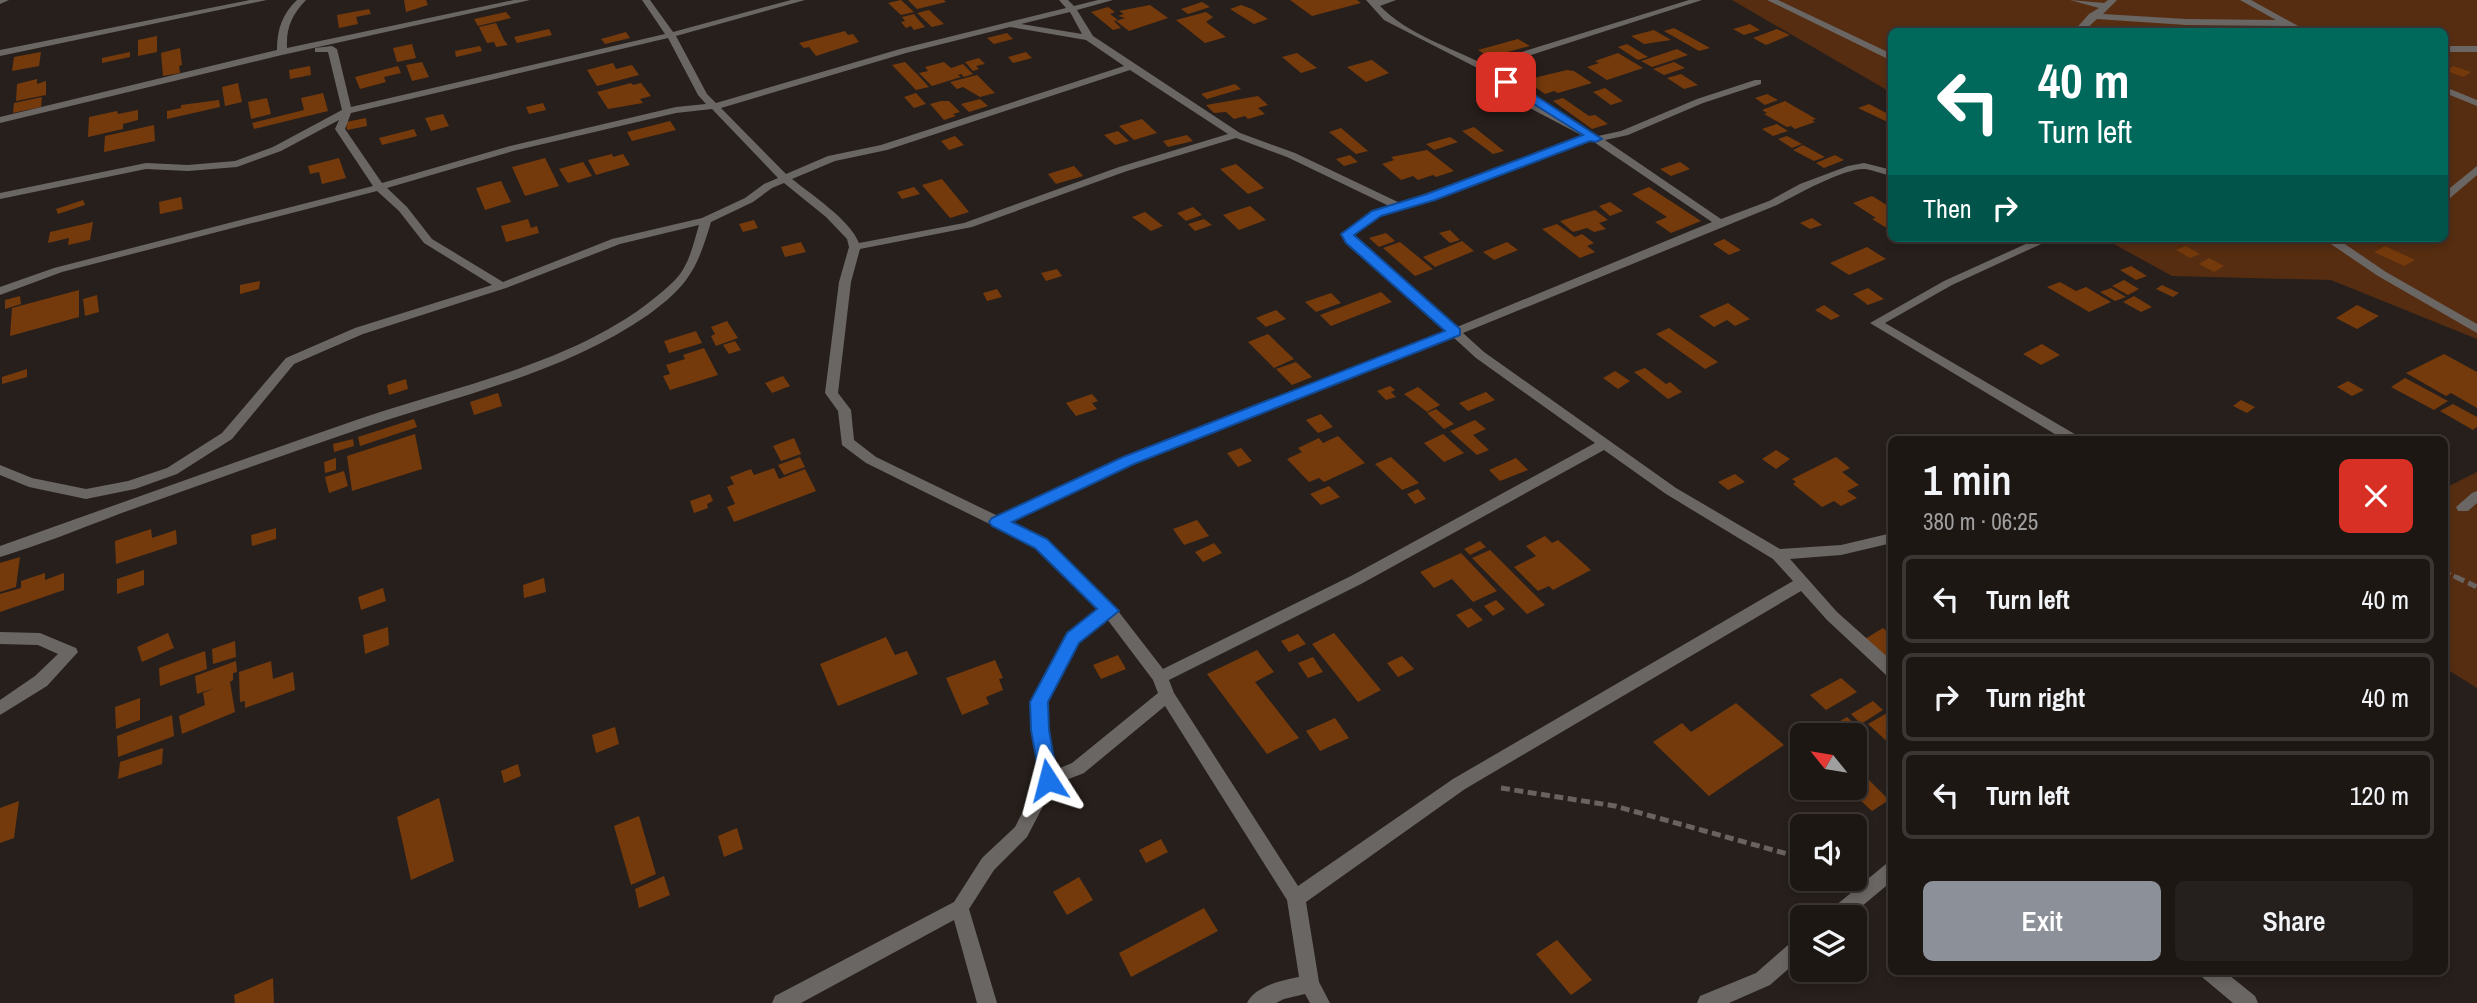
<!DOCTYPE html>
<meta charset="utf-8">
<style>
body{margin:0;font-family:"Archivo Narrow",sans-serif;background:#25201d;color:#f1f3f6;height:100vh;display:flex;flex-direction:column;font-size:26px;white-space:nowrap}
*{box-sizing:border-box;margin:0}
p{font-size:23px;color:#a09fa0}
.icon{flex:none;width:38px;height:38px;fill:none;stroke:currentColor;stroke-width:2;stroke-linecap:round;stroke-linejoin:round}
.map{position:relative;flex:1;overflow:hidden}
.side{position:absolute;left:1888px;top:436px;width:560px;height:539px;display:flex;flex-direction:column;background:#1d1714;border-radius:10px;box-shadow:0 4px 10px #0003,0 0 0 2px #3b3634}
.side>*{flex:none}
.top-card{position:absolute;left:1888px;top:28px;width:560px;height:214px;border-radius:10px;box-shadow:0 4px 10px #0003,0 0 0 2px #3b3634;background:#00695c;color:#fff;overflow:hidden}
.needle{width:46px;rotate:300deg}
.tools{position:absolute;left:1790px;top:723px;display:grid;gap:14px}
.tools a{display:grid;place-items:center;width:77px;height:77px;border-radius:10px;background:#1d1714;box-shadow:0 4px 10px #0003,0 0 0 2px #3b3634;font-size:35px}
.pin{position:absolute;display:grid;place-items:center;width:60px;height:60px;color:#fff;margin:-30px;border-radius:14px;box-shadow:0 4px 10px #0006}
.me{position:absolute;width:77px;margin:-38px;rotate:351deg;stroke-linejoin:round;filter:drop-shadow(0 0 5px #0008)}
.turn{display:flex;align-items:center;gap:24px;height:147px;padding:0 35px;font-size:32px}
.turn .icon{width:91px;height:91px;stroke-width:2.5}
.turn b{display:block;font-size:49px;line-height:60px}
.then{display:flex;align-items:center;height:66px;padding:0 35px;background:#0003;gap:14px;font-size:26px}
.round{display:grid;place-items:center;flex:none;width:74px;height:74px;border-radius:10px;background:#25201d}
.head{display:flex;align-items:center;justify-content:space-between;height:119px;padding:0 35px}
h1{font-size:42px;font-weight:600;line-height:52px}
.primary-button{display:flex;gap:14px;margin-top:auto;padding:14px 35px}
.primary-button a{flex:1;height:80px;border-radius:10px;background:#8c9099;color:#fff;font-size:28px;font-weight:600;line-height:80px;text-align:center}
.primary-button a+a{background:#25201d;color:#f1f3f6}
ul{padding:0;list-style:none}
li{display:flex;align-items:center;gap:21px;height:88px;margin:0 14px 10px;padding:0 21px;border:4px solid #3b3634;border-radius:10px}
li div{flex:1}
li b{display:block;font-size:26px}
li em{font-style:normal}
.map>svg:first-child{display:block}
.green{fill:#562d11}
.building{fill:#753a0c}
.lines{fill:none;stroke-linecap:round;stroke-linejoin:round}
.path-far1{stroke:#69625f;stroke-width:4.5;stroke-dasharray:6 3.5;stroke-linecap:butt}
.path{stroke:#69625f;stroke-width:5;stroke-dasharray:9 4.5;stroke-linecap:butt}
.street{fill:#6a6664;fill-rule:evenodd}
.route{fill:#1a73e8;stroke:#114b97;stroke-width:2}
</style>
<div class="map">
<svg width="2477" height="1003" viewBox="0 0 2477 1003">
<rect width="100%" height="100%" fill="#271f1b"/>
<path class="green" d="M1732,0H2477V339L2331,280L2172,276L2103,238H2445V32H1892V93Z
M2477,472V688L2445,668V488Z"/>
<path class="building" d="M404,0H426L428,5L406,12Z
M901,0L914,12L901,15L888,3Z
M908,0H944L946,2L917,9Z
M1290,0H1357L1361,3L1312,16Z
M1202,2L1210,7L1188,14L1181,9Z
M1150,5L1168,18L1129,31L1116,21L1125,18L1118,16L1124,14L1119,11Z
M1241,5L1252,9L1268,19L1254,24L1230,9Z
M1108,7L1115,12L1110,14L1118,20L1114,21L1121,28L1113,30L1091,12Z
M369,9L371,14L356,17L358,24L339,28L337,15Z
M929,10L944,24L932,27L917,13Z
M506,12L511,18L478,26L474,19Z
M1206,12L1213,17L1206,22L1226,37L1205,43L1176,20Z
M914,14L917,18L925,27L914,30L911,26L906,28L901,22L905,21L902,17Z
M496,23L504,40L508,45L496,47L494,42L487,43L479,27Z
M1750,24L1760,30L1744,35L1733,29Z
M1674,28L1710,48L1699,51L1664,31Z
M549,29L552,35L517,43L514,37Z
M1777,29L1790,35L1766,45L1753,38Z
M1654,30L1671,40L1644,44L1631,36Z
M845,31L848,35L853,34L859,42L816,56L809,47L804,48L799,43Z
M626,32L630,38L605,44L601,39Z
M1007,33L1013,39L994,44L987,38Z
M157,36V52L138,56V40Z
M1518,39L1530,46L1489,57L1478,50Z
M412,44L416,58L397,62L393,48Z
M1627,44L1648,57L1638,60L1618,47Z
M480,46L482,51L456,57L455,51Z
M180,48L182,65L179,66L180,73L163,76L161,53Z
M1677,49L1688,55L1652,67L1641,61Z
M41,52L39,66L12,71L14,57Z
M130,52V57L102,63V58Z
M1026,52L1032,58L1013,63L1008,57Z
M1297,53L1317,68L1301,73L1282,57Z
M1618,53L1643,68L1607,80L1587,67L1599,63L1595,61Z
M979,58L985,64L976,66L979,69L973,71L965,62Z
M1372,60L1389,73L1366,82L1347,67Z
M422,62L429,77L412,81L406,65Z
M905,62L918,75L929,87L916,90L892,65Z
M944,62L951,68L963,64L973,74L964,77L961,74L958,75L961,77L932,86L919,73L928,71L925,67Z
M1674,62L1685,68L1664,75L1653,69Z
M613,63L616,69L632,65L639,75L597,86L587,70Z
M310,66L311,75L290,79L289,70Z
M398,66L401,73L384,77L386,82L360,89L355,77Z
M2453,66L2471,72L2464,77L2446,71Z
M1567,70L1574,71L1592,83L1558,93L1554,91L1545,94L1525,80Z
M1681,74L1698,85L1684,89L1667,78Z
M977,75L995,93L980,97L963,87L957,89L950,82Z
M37,79V84L46,81V95L16,101L17,84Z
M238,83L242,102L225,106L222,87Z
M631,83L633,85L641,83L651,96L640,99L643,103L608,109L597,92Z
M1235,84L1241,89L1207,99L1201,94Z
M1605,88L1623,101L1611,105L1593,92Z
M323,93L328,111L254,129L252,123L304,110L301,98Z
M916,93L926,104L914,108L904,97Z
M1767,94L1778,100L1765,105L1755,98Z
M1258,96L1268,105L1258,108L1265,114L1248,119L1245,116L1234,119L1226,112L1214,113L1206,105Z
M42,97L41,107L13,113L14,103Z
M267,98L271,114L251,119L248,102Z
M1563,98L1589,116L1595,115L1608,124L1592,129L1553,101Z
M980,99L988,106L969,112L961,104Z
M219,100L220,107L167,119V111L181,108V105Z
M941,101H949L960,112L953,114L956,116L944,120L930,104Z
M1785,101L1816,119L1812,120L1815,122L1795,129L1791,126L1787,127L1764,114L1767,113L1762,110Z
M543,103L546,110L529,114L526,107Z
M1869,104L1892,116V124L1858,108Z
M138,110V120L123,124V129L88,137L89,117L117,111L118,114Z
M443,114L449,126L431,131L425,118Z
M366,118L367,126L347,130L346,122Z
M1142,119L1157,133L1134,140L1119,126Z
M670,121L676,130L632,141L627,132Z
M1777,124L1788,131L1773,136L1762,129Z
M154,125L155,141L104,152L105,136Z
M1474,127L1504,151L1493,154L1462,131Z
M1341,128L1368,151L1356,154L1329,132Z
M414,129L417,136L382,145L379,138Z
M1118,131L1129,141L1115,145L1104,135Z
M1187,135L1193,141L1168,147L1163,141Z
M955,136L964,145L949,150L941,141Z
M1787,136L1802,144L1792,148L1778,139Z
M1450,137L1458,142L1434,150L1426,144Z
M1803,145L1825,157L1814,161L1793,150Z
M1427,150L1454,171L1436,177L1433,175L1418,180L1413,176L1401,180L1382,164L1394,160L1391,157Z
M612,154L613,157L623,154L630,165L596,175L588,160Z
M1350,155L1358,162L1344,166L1336,159Z
M1835,155L1844,160L1824,168L1816,163Z
M339,158L346,178L322,184L319,172L310,174L308,166Z
M545,158L559,186L525,196L512,167Z
M583,162L592,176L568,183L559,169Z
M1680,162L1690,169L1671,176L1660,169Z
M1236,164L1264,188L1248,194L1220,169Z
M1074,166L1083,176L1056,184L1048,174Z
M942,179L969,212L950,218L922,185Z
M501,181L511,202L485,210L476,188Z
M914,187L920,194L902,199L897,192Z
M1649,187L1701,221L1671,233L1655,222L1667,217L1632,194Z
M1872,196L1892,208V225L1885,227L1872,219L1876,218L1853,203Z
M181,197L183,209L160,214L159,202Z
M83,200L85,205L58,214L56,209Z
M1610,202L1623,211L1610,216L1599,206Z
M1250,206L1266,220L1239,230L1223,215Z
M1193,207L1202,215L1186,221L1177,213Z
M1595,210L1608,220L1599,223L1606,229L1594,232L1587,228L1573,232L1560,221Z
M1145,212L1163,226L1151,231L1132,217Z
M1812,218L1822,225L1810,229L1800,223Z
M528,219L531,228L537,226L539,233L506,242L501,226Z
M1204,219L1212,225L1195,231L1188,224Z
M754,220L758,228L743,232L739,224Z
M93,222L90,240L68,245L69,238L48,243L50,232Z
M1557,224L1575,237L1582,234L1594,243L1587,246L1595,252L1580,258L1542,229Z
M1450,230L1460,240L1450,243L1439,233Z
M1386,233L1395,241L1379,247L1369,238Z
M1724,239L1741,250L1729,255L1713,244Z
M1462,241L1474,251L1435,267L1423,257Z
M801,242L806,252L785,257L781,247Z
M1400,242L1433,269L1415,276L1383,248Z
M1507,242L1518,250L1494,260L1483,252Z
M2186,246L2200,254L2190,258L2176,250Z
M2385,246L2415,260L2404,266L2374,252Z
M1867,247L1886,259L1849,275L1830,263Z
M2209,258L2224,266L2214,272L2199,264Z
M2131,266L2147,276L2136,280L2120,270Z
M1057,269L1062,276L1046,281L1041,273Z
M2124,280L2139,289L2128,295L2112,286Z
M260,281L259,289L240,294V285Z
M2060,282L2076,291L2086,287L2111,302L2089,312L2047,287Z
M2162,285L2179,293L2173,297L2156,289Z
M1868,288L1884,299L1868,305L1853,294Z
M2111,288L2126,297L2115,301L2100,292Z
M997,289L1002,297L987,301L983,293Z
M79,290V317L10,336L12,308Z
M1381,292L1392,302L1331,326L1320,315Z
M1331,293L1341,303L1316,312L1305,302Z
M97,295L99,312L85,316L83,299Z
M20,296L21,304L5,309V300Z
M2134,296L2152,307L2141,312L2123,302Z
M1728,303L1750,319L1735,326L1727,320L1714,327L1699,316Z
M1824,305L1840,316L1831,320L1815,310Z
M2357,305L2379,316L2357,329L2336,318Z
M1276,310L1286,319L1266,327L1256,318Z
M727,321L738,338L716,346L711,336L715,334L711,327Z
M1669,328L1718,362L1705,369L1656,334Z
M696,331L702,343L669,353L664,341Z
M1268,334L1294,359L1274,368L1248,342Z
M735,341L741,350L729,354L723,345Z
M2042,344L2060,355L2041,365L2023,354Z
M704,348L718,375L670,390L663,376L670,374L666,365L685,359L683,355Z
M2444,354L2477,372V408L2451,393L2446,396L2406,373Z
M1296,362L1312,377L1292,385L1276,369Z
M1645,368L1666,384L1670,382L1682,392L1668,399L1634,372Z
M27,369V377L2,384V377Z
M1615,371L1630,381L1618,389L1603,378Z
M783,376L790,386L772,393L765,383Z
M2405,378L2448,401L2434,410L2391,387Z
M406,379L408,389L389,395L387,385Z
M2348,381L2364,390L2352,396L2337,387Z
M1390,386L1395,390L1391,392L1396,397L1386,400L1377,391Z
M1418,387L1440,405L1427,412L1404,394Z
M1486,392L1495,400L1468,411L1459,403Z
M498,393L502,406L474,415L470,402Z
M1092,394L1098,401L1092,403L1097,409L1076,416L1066,403Z
M2241,400L2255,407L2247,413L2233,406Z
M2453,404L2477,417V427L2473,430L2440,411Z
M1436,409L1454,424L1444,429L1427,413Z
M1321,414L1333,427L1318,433L1306,420Z
M414,419L417,427L360,446L358,437Z
M1475,420L1486,429L1473,435L1489,450L1477,455L1450,431Z
M415,434L422,469L352,491L347,456Z
M1443,434L1464,453L1444,462L1424,443Z
M1338,436L1365,463L1324,482L1319,478L1309,482L1287,459L1302,452L1298,448L1319,438L1323,443Z
M794,438L801,454L781,461L773,446Z
M353,439L354,446L334,452L333,444Z
M1241,448L1252,461L1238,467L1227,453Z
M1776,450L1790,459L1776,469L1762,459Z
M800,457L805,467L784,475L778,465Z
M1391,457L1419,483L1402,490L1375,464Z
M1836,457L1850,468L1842,472L1859,485L1847,491L1857,498L1841,506L1834,501L1822,507L1793,484L1796,482L1792,479Z
M336,458V470L325,473L324,462Z
M1516,458L1528,470L1500,481L1489,470Z
M774,468L779,479L805,469L816,491L734,522L727,507L735,504L727,487L734,484L730,477L751,469L754,475Z
M344,471L348,486L329,493L325,477Z
M1735,474L1745,482L1728,490L1718,482Z
M1329,486L1340,497L1321,505L1310,494Z
M1418,489L1426,499L1415,504L1407,494Z
M710,494L713,501L707,504L708,508L694,513L690,501Z
M1197,520L1209,536L1184,545L1173,529Z
M276,528V539L252,546L251,535Z
M151,529L152,538L176,530L177,544L116,564L115,541Z
M1545,536L1552,543L1558,540L1591,570L1553,590L1549,586L1538,591L1514,567L1536,556L1526,546Z
M1480,541L1486,547L1470,555L1464,549Z
M1214,543L1222,553L1203,562L1195,552Z
M1490,550L1545,605L1527,614L1472,558Z
M1461,553L1497,591L1473,602L1452,579L1434,588L1420,572Z
M20,557L16,587L0,592V563Z
M144,570V585L117,594V579Z
M45,573V580L64,573V590L0,612V594L21,588V581Z
M544,578L546,592L524,598L523,585Z
M383,588L386,601L361,610L358,597Z
M1496,600L1505,609L1493,616L1484,606Z
M1471,608L1483,620L1468,628L1456,615Z
M388,627L389,645L365,654L363,635Z
M1883,628L1892,635V661L1865,639Z
M168,633L174,648L142,662L137,647Z
M1334,633L1381,690L1358,702L1312,644Z
M1298,634L1306,644L1289,652L1281,641Z
M886,637L895,655L907,651L918,674L838,706L820,664Z
M235,641L236,657L213,664L212,649Z
M1257,650L1274,672L1255,682L1299,738L1267,754L1207,674Z
M205,651L207,669L160,686L159,668Z
M1118,655L1126,669L1101,679L1093,665Z
M1402,656L1414,669L1398,677L1387,663Z
M1313,657L1323,672L1308,678L1298,663Z
M995,660L1003,678L999,679L1003,690L986,697L989,704L962,715L946,678Z
M236,661L237,672L233,673V680L230,682L235,712L182,734L179,716L205,705L203,693L215,688L197,694L195,676Z
M271,661L273,679L293,672L295,690L245,708V701L240,702L239,672Z
M1841,678L1857,692L1826,710L1810,695Z
M140,698V720L116,729L115,707Z
M1873,701L1883,710L1861,724L1851,714Z
M1736,703L1784,745L1709,796L1653,742L1682,723L1691,732Z
M1887,713L1892,717V746L1868,724Z
M172,715L174,736L118,757L117,736Z
M1847,717L1869,738L1858,745L1855,735H1847L1835,724Z
M1335,718L1349,738L1320,751L1306,731Z
M615,727L619,744L596,753L592,735Z
M163,748L162,764L118,779L120,762Z
M518,764L521,776L504,783L501,771Z
M1864,775L1889,800L1872,811L1847,788H1855V781Z
M439,798L454,861L411,880L397,817Z
M19,801L14,838L0,843V808Z
M639,816L656,874L631,885L614,826Z
M737,828L743,849L724,857L718,836Z
M1161,839L1168,852L1146,863L1139,850Z
M664,876L670,895L639,908L635,889Z
M1079,877L1093,900L1067,915L1053,892Z
M1204,908L1218,931L1131,977L1119,953Z
M1557,940L1592,980L1571,995L1536,954Z
M273,978L274,1003H235L234,995Z"/>
<g class="lines">
<path class="path-far1" d="M2445,572L2460,579"/>
<path class="path" d="M2456,577L2477,587
M1501,788L1615,806L1802,858"/>
<path class="street" d="M0,0H9L0,4Z
M250,0H267L0,56V50Z
M297,0H306C292,15 286,27 287,48L514,0H530L282,55L0,123V117L277,50C277,30 282,14 297,0Z
M642,0H650L673,32L791,0H805L676,36L707,94L716,103L900,49L1066,8L1059,0H1068L1074,6L1098,0H1113L1077,10L1093,36L1240,133L1295,153L1400,203L1583,136L1524,105L1491,75L1384,20L1366,0H1396L1380,6C1407,34 1450,47 1483,64L1689,0H1702L1491,68L1530,101L1598,136L1621,131L1697,99L1755,80H1761V84L1703,103L1628,135L1605,140L1721,219L1769,201L1800,184L1848,166L1864,163L1892,170V176C1883,174 1873,170 1865,169C1844,168 1796,195 1777,205L1463,333L1484,352L1676,488L1780,549L1841,545L1892,533V543L1841,555L1790,559L1837,612L1892,661V677L1886,675L1827,620L1801,591L1465,789L1306,902L1319,982L1330,1003H1310L1305,994L1284,999L1276,1003H1247C1255,986 1283,980 1299,977L1287,900L1165,706L1084,773L1054,785L1027,837L994,870L969,909L997,1003H977L954,920L801,1003H772L775,996L954,902L982,858L1015,827L1039,780L1032,730L1031,702L1068,634L1093,612L1099,609L1036,547L866,463L842,445L838,411L825,393L839,282L849,247L847,239L826,217L784,183L772,188L753,202L711,222C697,269 689,285 648,315C561,375 452,397 354,431C275,458 197,486 119,514C80,529 40,545 0,557V546C121,503 243,459 365,417C469,382 591,360 673,282C689,267 693,245 699,225L620,244L506,288L363,334L294,364L232,439L177,474L135,489L86,499L29,487L0,475V465L32,478L86,489L128,481L167,468L222,433L286,358L355,328L492,285L424,243L399,211L377,191L62,272L0,295V287L54,268L373,186L335,129L339,120L281,151L237,167L188,171L146,169L0,199V193L146,163L188,165L235,161L273,147L342,110L328,52H315V48L332,46L337,49L351,107L665,34ZM1070,12L1082,34L1021,24ZM1010,27L1086,40L1124,66L881,145L828,156L786,174L721,108L906,53ZM668,38L698,95L706,104L676,107L510,146L382,183L345,129L351,113ZM1130,70L1228,134L1119,167L964,223L859,243C850,220 812,195 792,179L835,161L887,150ZM712,109L778,178L764,184L745,198L702,218L612,239L503,282L432,239L407,207L387,188L513,151L676,113ZM1236,138L1287,157L1389,206L1372,212L1344,232V240L1446,331L1124,457L998,516L876,457L854,440L851,410L838,393L851,282L860,249L972,227L1127,171ZM1591,140L1712,222L1457,327L1355,239L1354,235L1380,216L1435,199ZM1453,337L1476,358L1595,443L1351,576L1163,669L1115,607L1046,539L1010,522L1134,463ZM1604,450L1666,494L1773,559L1793,581L1453,779L1298,886L1174,693L1169,680L1361,584ZM1107,619L1153,680L1158,693L1072,763L1055,770L1048,730L1047,702L1078,642Z
M1767,0H1778L1892,54V61Z
M2070,0L2104,3L2108,0H2117L2103,14L2186,19L2276,20L2240,0H2251L2309,32H2297L2286,26L2186,25L2097,19L2083,32H2073L2089,14L2099,8Z
M2445,46H2477V52H2445Z
M2445,87L2477,100V106L2445,93Z
M2477,166V175L2449,199L2445,200V192Z
M2039,238H2054L1952,285L1885,323L2078,436L2080,439H2063L1870,323L1944,281Z
M2322,238H2336L2386,272L2477,324V333L2378,276Z
M2477,491V503L2468,511H2458L2456,507L2472,493Z
M0,632L40,633L76,648L78,652L47,686L0,715V700L35,676L58,654L38,645L0,644Z
M1892,862V881L1849,917H1826L1829,911L1886,864Z
M1802,936V957L1770,985L1729,1003H1697L1700,996L1756,973L1795,939Z
M2200,971H2224L2255,996L2258,1003H2233L2202,977Z"/>
</g>
<path class="route" d="M1502,79H1510L1602,139L1596,142L1590,141L1435,200L1381,216L1354,235L1460,329V335L1134,464L1012,522L1047,539L1119,611L1079,643L1048,702L1049,730L1058,780L1055,786L1048,788L1041,786L1031,730L1030,702L1067,633L1097,609L1035,548L992,526L989,522L992,518L1123,457L1445,331L1346,243L1341,234L1372,211L1427,194L1583,135L1502,84Z"/>
</svg>
<div class="tools">
<a><svg class="needle" viewBox="-14 -14 28 28"><path d="M0-13l5 13h-10z" fill="#e53935"/><path d="M0 13l5-13h-10z" fill="#a09fa0"/></svg></a>
<a><svg class="icon" aria-label="sound" viewBox="0 0 24 24"><path d="M4 9h4l5-4v14l-5-4H4zM17 9q2 3 0 6"/></svg></a>
<a><svg class="icon" aria-label="layers" viewBox="0 0 24 24"><path d="M12 4l9 5-9 5-9-5zM3 14l9 5 9-5"/></svg></a>
</div>
<div class="pin" style="left:1506px;top:82px;background:#d93025"><svg class="icon" aria-label="arrive" viewBox="0 0 24 24"><path d="M6 21V4h12l-3 4 3 4H6"/></svg></div>
<svg class="me" style="left:1048px;top:780px" viewBox="-20 -20 40 40"><path d="M0-17L14 15 0 8-14 15z" fill="#1a73e8" stroke="#fff" stroke-width="4"/></svg>
<div class="top-card">
<div class="turn"><svg class="icon" aria-label="left" viewBox="0 0 24 24"><path d="M17 20v-9H6M10 6l-5 5 5 5"/></svg><div><b>40 m</b>Turn left</div></div>
<div class="then">Then<svg class="icon" aria-label="right" viewBox="0 0 24 24"><path d="M7 20v-9h11M14 6l5 5-5 5"/></svg></div>
</div>
<section class="side">
<div class="head"><div><h1>1 min</h1><p>380 m · 06:25</p></div><a class="round" style="background:#d93025;color:#fff"><svg class="icon" aria-label="close" viewBox="0 0 24 24"><path d="M6 6l12 12M18 6L6 18"/></svg></a></div>
<ul>
<li><svg class="icon" aria-label="left" viewBox="0 0 24 24"><path d="M17 20v-9H6M10 6l-5 5 5 5"/></svg><div><b>Turn left</b></div><em>40 m</em></li>
<li><svg class="icon" aria-label="right" viewBox="0 0 24 24"><path d="M7 20v-9h11M14 6l5 5-5 5"/></svg><div><b>Turn right</b></div><em>40 m</em></li>
<li><svg class="icon" aria-label="left" viewBox="0 0 24 24"><path d="M17 20v-9H6M10 6l-5 5 5 5"/></svg><div><b>Turn left</b></div><em>120 m</em></li>
</ul>
<div class="primary-button"><a>Exit</a><a>Share</a></div>
</section>
</div>
